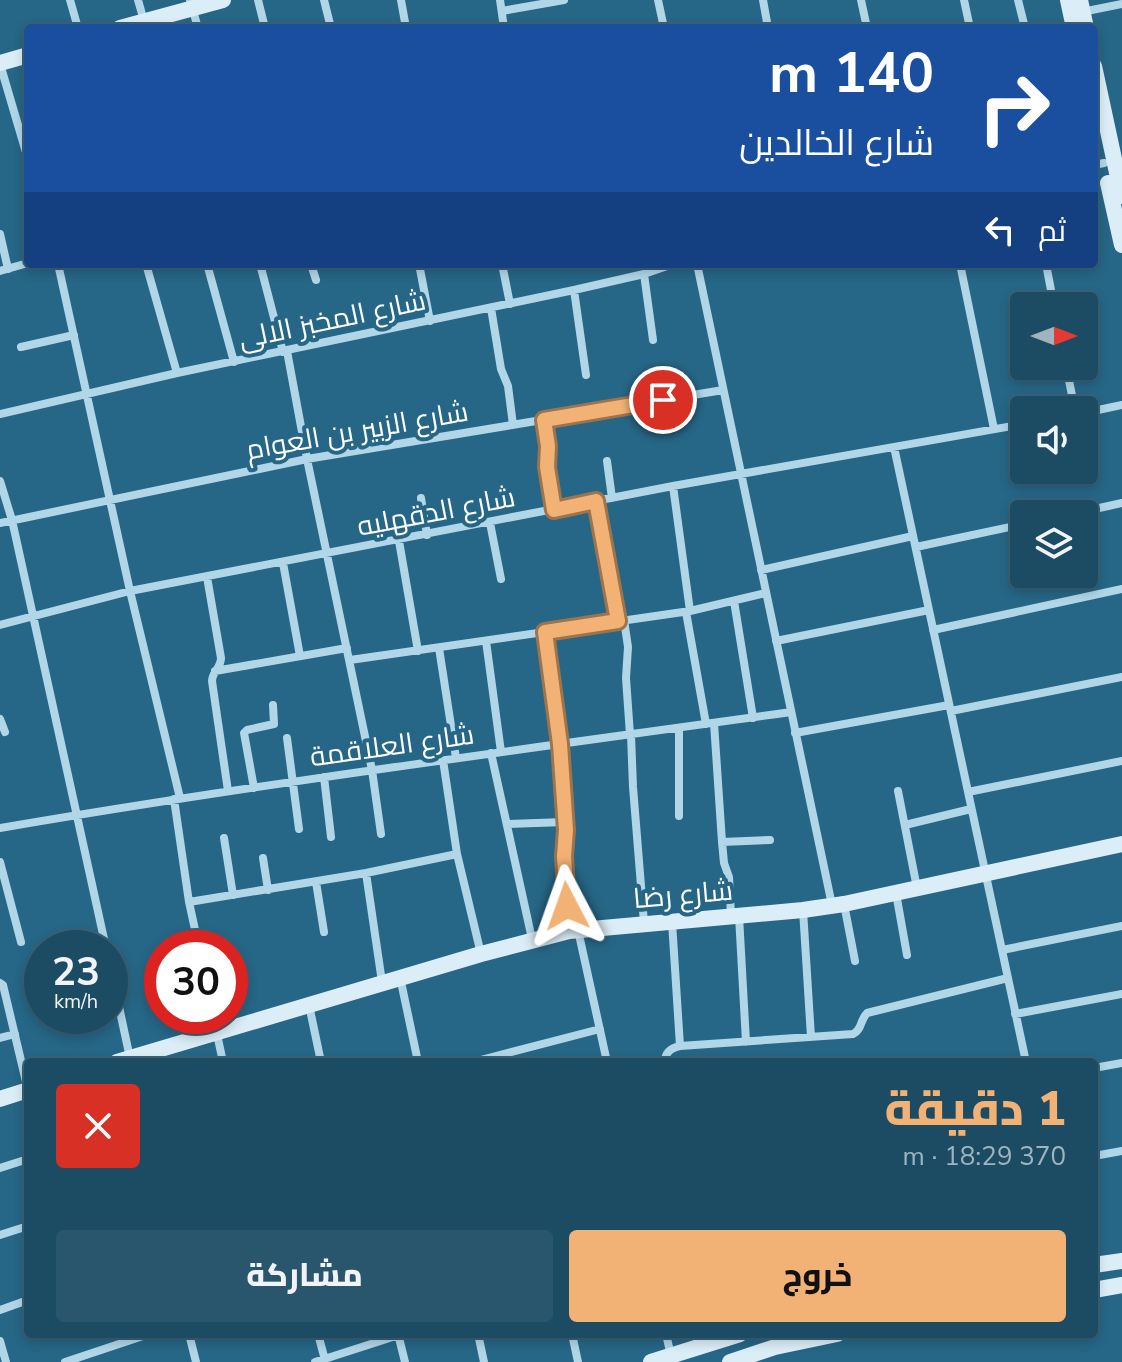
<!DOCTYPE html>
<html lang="ar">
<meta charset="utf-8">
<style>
body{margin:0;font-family:"Nunito Sans",Cairo,sans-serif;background:#29566d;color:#f1f3f6;direction:rtl;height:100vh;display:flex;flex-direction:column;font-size:30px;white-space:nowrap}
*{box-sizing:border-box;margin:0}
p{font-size:26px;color:#a0b4bf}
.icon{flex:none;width:44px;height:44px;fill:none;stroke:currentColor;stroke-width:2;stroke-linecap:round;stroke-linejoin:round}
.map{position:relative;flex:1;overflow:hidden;direction:ltr}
.details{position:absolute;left:24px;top:1058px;width:1074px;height:280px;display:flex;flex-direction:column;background:#1c4c64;border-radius:8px;box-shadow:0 4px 12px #0003,0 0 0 2px #3a6378;direction:rtl}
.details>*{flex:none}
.banner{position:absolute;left:24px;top:24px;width:1074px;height:244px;border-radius:8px;box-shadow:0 4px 12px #0003,0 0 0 2px #3a6378;direction:rtl;background:#1a4fa0;color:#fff;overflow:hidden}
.needle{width:52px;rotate:90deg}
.controls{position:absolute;left:1010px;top:292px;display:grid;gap:16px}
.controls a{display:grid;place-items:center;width:88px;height:88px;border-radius:8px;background:#1c4c64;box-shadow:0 4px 12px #0003,0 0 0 2px #3a6378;font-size:40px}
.speed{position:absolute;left:24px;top:930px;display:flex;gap:16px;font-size:40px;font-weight:700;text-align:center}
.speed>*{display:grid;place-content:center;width:104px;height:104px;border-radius:50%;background:#1c4c64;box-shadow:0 4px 12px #0003,0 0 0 2px #3a6378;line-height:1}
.speed small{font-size:20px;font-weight:400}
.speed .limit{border:12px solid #d22;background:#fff;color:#111}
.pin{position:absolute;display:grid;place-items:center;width:68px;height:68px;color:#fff;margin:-34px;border:4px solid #fff;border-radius:50%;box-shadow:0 2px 8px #0007}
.me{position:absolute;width:88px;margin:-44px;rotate:356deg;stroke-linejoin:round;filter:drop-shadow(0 0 6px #0008)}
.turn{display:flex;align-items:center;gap:28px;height:168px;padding:0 32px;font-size:36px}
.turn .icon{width:104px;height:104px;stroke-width:2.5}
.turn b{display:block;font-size:56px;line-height:68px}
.then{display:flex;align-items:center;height:76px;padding:0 32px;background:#0003;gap:16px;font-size:30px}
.round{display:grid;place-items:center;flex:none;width:84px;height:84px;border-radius:8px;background:#29566d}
.headline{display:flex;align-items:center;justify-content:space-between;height:136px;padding:0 32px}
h1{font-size:48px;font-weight:800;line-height:60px;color:#f2b275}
.primary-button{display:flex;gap:16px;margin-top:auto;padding:16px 32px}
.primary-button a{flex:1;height:92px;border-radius:8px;background:#f2b275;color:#111;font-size:32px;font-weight:800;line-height:92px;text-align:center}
.primary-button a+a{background:#29566d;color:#f1f3f6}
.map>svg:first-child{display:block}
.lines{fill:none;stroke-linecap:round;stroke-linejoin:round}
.street{stroke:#b0d6e8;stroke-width:8}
.secondary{stroke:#dbedf7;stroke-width:16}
.route-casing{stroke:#9d744c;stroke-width:20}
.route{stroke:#f2b275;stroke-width:14}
.labels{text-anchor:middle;stroke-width:8;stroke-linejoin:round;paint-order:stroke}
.street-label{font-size:28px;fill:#fff;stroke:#266686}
</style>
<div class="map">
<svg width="1122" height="1362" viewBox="0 0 1122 1362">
<rect width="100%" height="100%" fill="#266686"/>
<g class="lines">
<path class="street" d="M70,0L78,28
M138,0L144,21
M190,0L198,28
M258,0L265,28
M324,0L331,28
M401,0L406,28
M500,0L504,28
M658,0L664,28
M763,0L768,28
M861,0L867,28
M964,0L970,28
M1018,0L1025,28
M502,11L564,0
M1082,12L1122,4
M0,64L28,159
M1094,165L1104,163
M0,234L8,269
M58,264L130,591L180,798
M146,264L177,373
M207,264L234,362
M260,264L283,352
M311,264L316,280
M419,264L430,321
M502,264L510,304
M697,264L832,905
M960,264L994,429
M1046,264L1054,306
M0,271L28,263
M644,274L653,340
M574,290L586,375
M491,308L501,369L508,386L513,425
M21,347L74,335
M287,351L307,459L372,770L381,834
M1066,366L1075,410
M1084,413L1122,405
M0,414L177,373L574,290L644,274L673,264
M544,420L548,446L547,467L554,510
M894,447L1026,1062
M607,461L612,498
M0,481L12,520L106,948
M673,486L690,611
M421,498L427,535
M596,501L618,621
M1072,514L1122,503
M0,523L307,459L723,390
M490,523L501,579
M399,541L418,651
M916,547L1024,524
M283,563L300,656
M761,570L913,536
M207,577L221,658C221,668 212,672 212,681L228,791
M734,601L753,718
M686,612L706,724
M624,620L628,647L626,678L630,735
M0,625L130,591L673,486L1024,424
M933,630L1122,589
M545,632L560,744L566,830L564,856L569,931
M486,641L501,752
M776,641L929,610
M439,648L456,758
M350,660L690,611L766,593
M215,671L347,648
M951,711L1122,677
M0,719L5,732
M714,723L722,842L724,863L729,877L731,916
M679,728V816
M795,733L949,705
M631,735L633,787L644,923
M287,738L299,829
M491,753L532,939
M443,760L457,854L481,954
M324,777L331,837
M254,788L244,733L247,730L274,724L273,705
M898,791L917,888
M968,792L1122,761
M174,799L189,902L199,948
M507,824L565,822
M905,825L971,809
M0,828C263,783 527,749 791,712
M224,838L233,895
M722,842L770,840
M263,858L268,890
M0,862L21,942
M366,873L382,982
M316,882L324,932
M896,893L907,955
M189,902L366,873L457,854
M844,904L855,961
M803,910L811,1037
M739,916L746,1042
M672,922L680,1046
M578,930L607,1062
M1002,950L1122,926
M41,957H42
M110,965L130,1058
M400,977L418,1062
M0,983L3,985L28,1090
M309,1005L321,1062
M1015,1014L1122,994
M213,1016L223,1062
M0,1038L15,1034
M473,1062L600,1029
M665,1062C665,1052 671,1048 680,1046L853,1034C862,1030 860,1020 867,1013L1008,978
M1094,1068L1122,1063
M1094,1156L1122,1151
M0,1168L28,1159
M0,1235L28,1226
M0,1310L28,1300
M189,1334L196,1362
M318,1334L325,1360
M398,1334L405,1362
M478,1334L484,1362
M572,1334L578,1362
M666,1334L671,1356
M0,1341L6,1362
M65,1362L149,1334
M315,1362L402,1334"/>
<path class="secondary" d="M1068,0L1074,28
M1080,0L1086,28
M120,28L223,0
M0,63L28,55
M1094,66L1122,196
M1108,183L1122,245
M117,1062L481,954L569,931L803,910L844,904L1122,844
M0,1099L28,1090
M1094,1265L1122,1261
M1094,1290L1122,1285
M651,1362L740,1334
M730,1362L775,1347L837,1334"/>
</g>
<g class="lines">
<defs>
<path id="route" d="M567,906L564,856L566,830L560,744L545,632L618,621L596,501L554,510L547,467L548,446L544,420L663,400"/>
</defs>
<use href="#route" class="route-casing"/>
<use href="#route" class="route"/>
</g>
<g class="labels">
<g class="street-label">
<text transform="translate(332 319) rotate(-12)" y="10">شارع المخبز الالى</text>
<text transform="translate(357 430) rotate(-10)" y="10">شارع الزبير بن العوام</text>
<text transform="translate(436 511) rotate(-11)" y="10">شارع الدقهليه</text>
<text transform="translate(392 745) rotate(-8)" y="10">شارع العلاقمة</text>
<text transform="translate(683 894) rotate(-5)" y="10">شارع رضا</text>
</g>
</g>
</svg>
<div class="controls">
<a><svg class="needle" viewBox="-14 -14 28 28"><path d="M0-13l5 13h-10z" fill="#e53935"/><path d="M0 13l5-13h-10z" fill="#a0b4bf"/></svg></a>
<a><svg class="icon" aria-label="sound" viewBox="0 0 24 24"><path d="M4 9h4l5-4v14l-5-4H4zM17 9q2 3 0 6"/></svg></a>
<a><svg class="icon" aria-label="layers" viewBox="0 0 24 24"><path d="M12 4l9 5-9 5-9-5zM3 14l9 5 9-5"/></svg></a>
</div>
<div class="speed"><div>23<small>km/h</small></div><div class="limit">30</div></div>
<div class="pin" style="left:663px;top:400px;background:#d93025"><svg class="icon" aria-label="arrive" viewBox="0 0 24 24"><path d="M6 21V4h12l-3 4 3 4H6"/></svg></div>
<svg class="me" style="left:567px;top:906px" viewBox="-20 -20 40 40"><path d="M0-17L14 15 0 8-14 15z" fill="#f2b275" stroke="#fff" stroke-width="4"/></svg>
<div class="banner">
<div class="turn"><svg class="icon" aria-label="right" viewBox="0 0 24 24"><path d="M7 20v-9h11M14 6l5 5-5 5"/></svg><div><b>140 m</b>شارع الخالدين</div></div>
<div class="then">ثم<svg class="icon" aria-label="left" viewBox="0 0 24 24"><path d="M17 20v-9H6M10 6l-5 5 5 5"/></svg></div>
</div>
<section class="details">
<div class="headline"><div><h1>1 دقيقة</h1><p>370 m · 18:29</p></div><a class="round" style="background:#d93025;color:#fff"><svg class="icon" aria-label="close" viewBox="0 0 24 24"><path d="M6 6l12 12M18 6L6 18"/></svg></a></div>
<div class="primary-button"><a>خروج</a><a>مشاركة</a></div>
</section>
</div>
